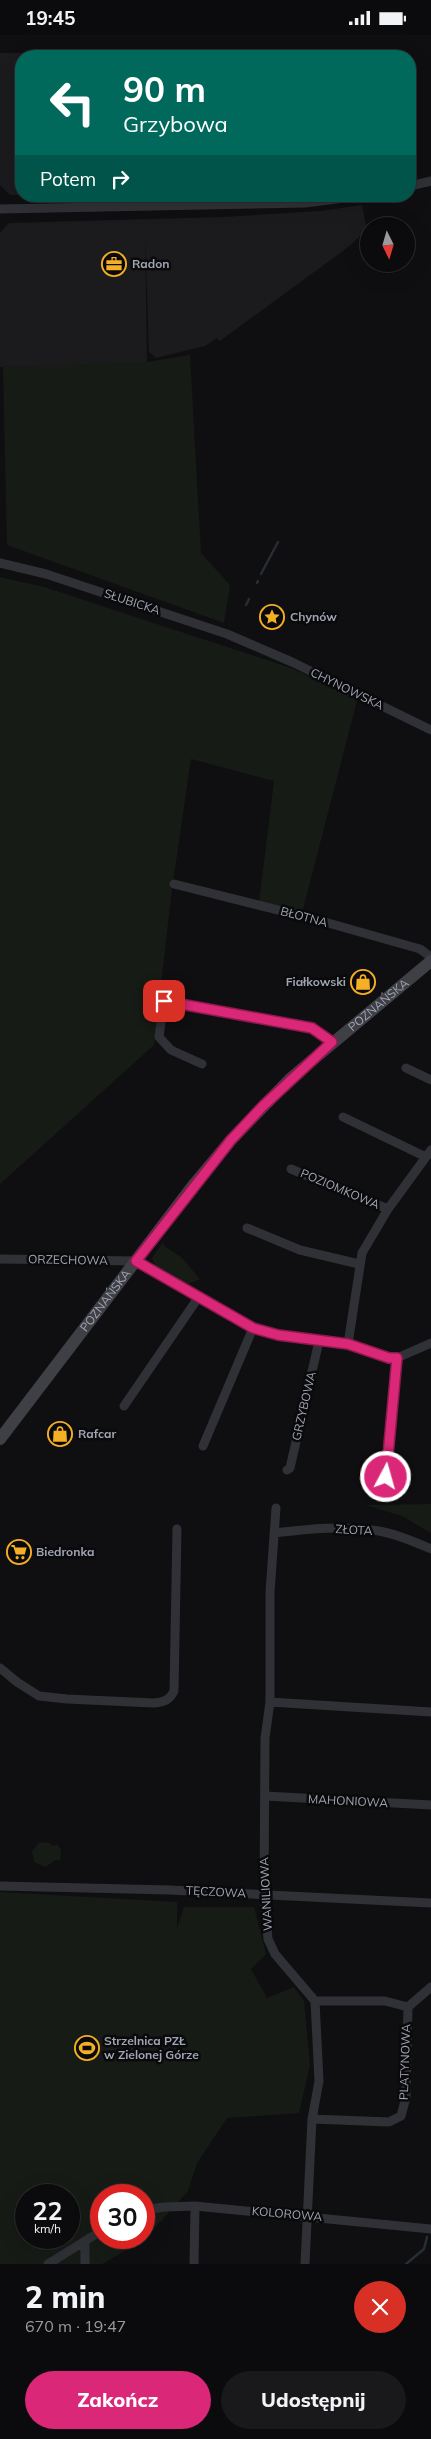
<!DOCTYPE html>
<html lang="pl">
<meta charset="utf-8">
<style>
body{margin:0;font-family:Mulish,sans-serif;background:#19191b;color:#f1f3f6;height:100vh;display:flex;flex-direction:column;font-size:19px;white-space:nowrap}
*{box-sizing:border-box;margin:0}
p{font-size:16px;color:#9a9b9d}
.icon{flex:none;width:28px;height:28px;fill:none;stroke:currentColor;stroke-width:2;stroke-linecap:round;stroke-linejoin:round}
.map{position:relative;height:2229px;overflow:hidden}
.sheet{display:flex;flex-direction:column;background:#0b0b0d;flex:1}
.sheet>*{flex:none}
.top-card{position:absolute;left:15px;top:15px;width:401px;height:152px;border-radius:20px;box-shadow:0 5px 20px #0002,0 0 0 1px #2b2b2e;background:#00695c;color:#fff;overflow:hidden}
.needle{width:32px;rotate:175deg}
.buttons{position:absolute;left:360px;top:182px;display:grid;gap:10px}
.buttons a{display:grid;place-items:center;width:55px;height:55px;border-radius:50%;background:#0b0b0d;box-shadow:0 5px 20px #0002,0 0 0 1px #2b2b2e;font-size:25px}
.speed{position:absolute;left:15px;top:2149px;display:flex;gap:10px;font-size:25px;font-weight:700;text-align:center}
.speed>*{display:grid;place-content:center;width:65px;height:65px;border-radius:50%;background:#0b0b0d;box-shadow:0 5px 20px #0002,0 0 0 1px #2b2b2e;line-height:1}
.speed small{font-size:12px;font-weight:400}
.speed .limit{border:8px solid #d22;background:#fff;color:#111}
.pin{position:absolute;display:grid;place-items:center;width:42px;height:42px;color:#fff;margin:-21px;border-radius:10px;box-shadow:0 2px 8px #0006}
.me{position:absolute;width:55px;margin:-28px;rotate:6deg;stroke-linejoin:round;filter:drop-shadow(0 0 4px #0008)}
.turn{display:flex;align-items:center;gap:18px;height:105px;padding:0 25px;font-size:22px}
.turn .icon{width:65px;height:65px;stroke-width:2.5}
.turn b{display:block;font-size:35px;line-height:42px}
.then{display:flex;align-items:center;height:48px;padding:0 25px;background:#0003;gap:10px;font-size:19px}
.round{display:grid;place-items:center;flex:none;width:52px;height:52px;border-radius:26px;background:#19191b}
.summary{display:flex;align-items:center;justify-content:space-between;height:85px;padding:0 25px}
h1{font-size:30px;font-weight:800;line-height:38px}
.cta{display:flex;gap:10px;margin-top:auto;padding:10px 25px}
.cta a{flex:1;height:58px;border-radius:30px;background:#db2777;color:#fff;font-size:20px;font-weight:800;line-height:58px;text-align:center}
.cta a+a{background:#19191b;color:#f1f3f6}
.status{display:flex;justify-content:space-between;align-items:center;height:35px;padding:0 25px;background:#0b0b0d;direction:ltr}
.status svg{height:14px;fill:currentColor}
.map>svg:first-child{display:block}
.built{fill:#1b1b1e}
.green{fill:#161b16;fill-rule:evenodd}
.lines{fill:none;stroke-linecap:round;stroke-linejoin:round}
.stream{stroke:#262e34;stroke-width:2.5}
.street{stroke:#303136;stroke-width:9}
.secondary{stroke:#3e4046;stroke-width:12}
.route-casing{stroke:#8e194d;stroke-width:12}
.route{stroke:#db2777;stroke-width:9}
.labels{text-anchor:middle;stroke-width:5;stroke-linejoin:round;paint-order:stroke}
.poi-label{font-size:12px;font-weight:bold;fill:#a0a5b2;stroke:#0a0a0c;text-anchor:start}
.street-label{font-size:12px;fill:#a0a5b2;stroke:#0a0a0c}
</style>
<div class="status"><b>19:45</b><svg viewBox="0 0 49 12"><path d="M0 12V9h3v3zM5 12V6h3v6zM10 12V3h3v9zM15 12V0h3v12zM26 1h20v11H26zM47 4h2v5h-2z"/></svg></div>
<div class="map">
<svg width="431" height="2229" viewBox="0 0 431 2229">
<rect width="100%" height="100%" fill="#0f0f11"/>
<path class="built" d="M142,17V21H21V160H10L0,150V18Z
M362,170L367,194L351,210L220,306L217,303L205,311L156,323L149,317L145,198L147,329L0,332V198L9,188L222,182L320,176Z"/>
<path class="green" d="M190,320L201,518L230,550L224,588L7,510L3,332L147,327Z
M0,542L44,552L288,632L358,662L302,878L259,868L274,746L191,724L172,854L154,1010L0,1149Z
M163,1207L164,1211L181,1222L200,1244L185,1250L155,1231L152,1223Z
M431,1469V1498L402,1481L365,1470Z
M40,1807L49,1808L54,1811L57,1809L61,1815L60,1826L56,1825L45,1832L34,1827L32,1816Z
M0,1857L177,1867V1893L184,1872H254L266,1919L251,1934L267,1963L294,1952L304,1966L310,2030L299,2078L227,2083L197,2128L188,2156L144,2205L102,2229H0ZM26,2160H69V2202H26ZM101,2160H144V2202H101Z"/>
<g class="lines">
<path class="stream" d="M261,539L278,507
M257,548L258,546
M246,570L249,564
M406,2229L424,2214L427,2202"/>
<path class="street" d="M410,151L431,146
M0,174L305,168L360,161
M0,528L46,539L227,599L292,627L431,695
M174,849L314,884L420,914L431,922
M202,1029L171,1015L159,1002L164,966L312,993L332,1007
M406,1033L431,1045
M343,1082L426,1122
M291,1134L388,1174
M247,1193L300,1215L359,1229
M0,1224L136,1226L226,1279L264,1297L348,1309L389,1323H397L431,1308
M348,1309L362,1218L388,1174L431,1115
M124,1371L198,1263
M203,1411L253,1293
M287,1435L290,1433L319,1306
M386,1442L397,1323
M276,1473L270,1557V1667L265,1703L264,1860L268,1904L275,1919L315,1966L319,2046L312,2084L305,2229
M274,1498C308,1494 345,1490 379,1496C397,1499 415,1507 431,1514
M0,1633L17,1647L39,1661L67,1664L154,1668C164,1667 170,1665 174,1656L177,1494
M270,1667L431,1677
M265,1761L431,1770
M0,1851L170,1855L431,1868
M315,1966H385L408,1972
M312,2084L389,2087L401,2081L406,2062L408,1972L431,1952
M144,2175L164,2172L195,2171L431,2194
M48,2229L101,2196
M85,2229V2206
M194,2229L195,2171"/>
<path class="secondary" id="s1" d="M0,1404L195,1148L231,1105L291,1043L431,926"/>
</g>
<g class="lines">
<defs>
<path id="route" d="M164,966L312,993L332,1007L263,1071L231,1105L136,1226L253,1293L278,1300L348,1309L389,1323H397L386,1442"/>
</defs>
<use href="#route" class="route-casing"/>
<use href="#route" class="route"/>
</g>
<defs>
<symbol id="office-ring" viewBox="-11 -11 22 22"><circle r="9.5" fill="#0a0a0c" stroke="#f4af24" stroke-width="1.5"/><path d="M-6-3h4V-5.5h4V-3h4V5H-6ZM-1-4.5V-3h2v-1.5ZM-6 0V1H6V0Z" fill="#f4af24"/></symbol>
<symbol id="sight-ring" viewBox="-11 -11 22 22"><circle r="9.5" fill="#0a0a0c" stroke="#f4af24" stroke-width="1.5"/><path d="M0-6L1.8-2.2L6-1.7L2.9 1.2L3.7 5.4L0 3.3L-3.7 5.4L-2.9 1.2L-6-1.7L-1.8-2.2Z" fill="#f4af24"/></symbol>
<symbol id="shop-ring" viewBox="-11 -11 22 22"><circle r="9.5" fill="#0a0a0c" stroke="#f4af24" stroke-width="1.5"/><path d="M-5-2.5h2.3a2.7 3.5 0 0 1 5.4 0H5L5.5 6h-11ZM-1.5-2.5h3a1.5 2.3 0 0 0-3 0Z" fill="#f4af24"/></symbol>
<symbol id="supermarket-ring" viewBox="-11 -11 22 22"><circle r="9.5" fill="#0a0a0c" stroke="#f4af24" stroke-width="1.5"/><path d="M-6-5.5h2.5l.6 2H6L4.5 2H-2.5L-4.4-4H-6ZM-1.5 3.2a1.3 1.3 0 1 0 .1 0ZM3 3.2a1.3 1.3 0 1 0 .1 0Z" fill="#f4af24"/></symbol>
<symbol id="stadium-ring" viewBox="-11 -11 22 22"><circle r="9.5" fill="#0a0a0c" stroke="#f4af24" stroke-width="1.5"/><path d="M0-5a6.5 5 0 1 0 0 10a6.5 5 0 1 0 0-10ZM-3.5-1.8h7v3.6h-7Z" fill="#f4af24"/></symbol>
</defs>
<g fill-rule="evenodd">
<use href="#office-ring" x="100" y="215" width="28" height="28"/>
<use href="#sight-ring" x="258" y="568" width="28" height="28"/>
<use href="#shop-ring" x="349" y="933" width="28" height="28"/>
<use href="#shop-ring" x="46" y="1385" width="28" height="28"/>
<use href="#supermarket-ring" x="5" y="1503" width="28" height="28"/>
<use href="#stadium-ring" x="73" y="1999" width="28" height="28"/>
</g>
<g class="labels">
<g class="poi-label">
<text x="132" y="233">Radon</text>
<text x="290" y="586">Chynów</text>
<text x="346" y="951" text-anchor="end">Fiałkowski</text>
<text x="78" y="1403">Rafcar</text>
<text x="36" y="1521">Biedronka</text>
<text x="104" y="2010">Strzelnica PZŁ<tspan x="104" dy="14">w Zielonej Górze</tspan></text>
</g>
<g class="street-label">
<text transform="translate(132 567) rotate(18)" y="4">SŁUBICKA</text>
<text transform="translate(347 654) rotate(26)" y="4">CHYNOWSKA</text>
<text transform="translate(304 882) rotate(15)" y="4">BŁOTNA</text>
<text dy="4" stroke="none"><textPath href="#s1" startOffset="578">POZNAŃSKA</textPath></text>
<text transform="translate(340 1154) rotate(23)" y="4">POZIOMKOWA</text>
<text transform="translate(68 1225) rotate(1)" y="4">ORZECHOWA</text>
<text dy="4" stroke="none"><textPath href="#s1" startOffset="174">POZNAŃSKA</textPath></text>
<text transform="translate(304 1371) rotate(-77)" y="4">GRZYBOWA</text>
<text transform="translate(354 1495) rotate(3)" y="4">ZŁOTA</text>
<text transform="translate(348 1766) rotate(3)" y="4">MAHONIOWA</text>
<text transform="translate(216 1857) rotate(3)" y="4">TĘCZOWA</text>
<text transform="translate(266 1859) rotate(-93)" y="4">WANILIOWA</text>
<text transform="translate(405 2027) rotate(-88)" y="4">PLATYNOWA</text>
<text transform="translate(287 2179) rotate(5)" y="4">KOLOROWA</text>
</g>
</g>
</svg>
<div class="buttons">
<a><svg class="needle" viewBox="-14 -14 28 28"><path d="M0-13l5 13h-10z" fill="#e53935"/><path d="M0 13l5-13h-10z" fill="#9a9b9d"/></svg></a>
</div>
<div class="speed"><div>22<small>km/h</small></div><div class="limit">30</div></div>
<div class="pin" style="left:164px;top:966px;background:#d93025"><svg class="icon" aria-label="arrive" viewBox="0 0 24 24"><path d="M6 21V4h12l-3 4 3 4H6"/></svg></div>
<svg class="me" style="left:386px;top:1442px" viewBox="-20 -20 40 40"><circle r="17" fill="#db2777" stroke="#fff" stroke-width="3"/><path d="M0-11L8 9 0 5-8 9z" fill="#fff"/></svg>
<div class="top-card">
<div class="turn"><svg class="icon" aria-label="left" viewBox="0 0 24 24"><path d="M17 20v-9H6M10 6l-5 5 5 5"/></svg><div><b>90 m</b>Grzybowa</div></div>
<div class="then">Potem<svg class="icon" aria-label="right" viewBox="0 0 24 24"><path d="M7 20v-9h11M14 6l5 5-5 5"/></svg></div>
</div>
</div>
<section class="sheet">
<div class="summary"><div><h1>2 min</h1><p>670 m · 19:47</p></div><a class="round" style="background:#d93025;color:#fff"><svg class="icon" aria-label="close" viewBox="0 0 24 24"><path d="M6 6l12 12M18 6L6 18"/></svg></a></div>
<div class="cta"><a>Zakończ</a><a>Udostępnij</a></div>
</section>
